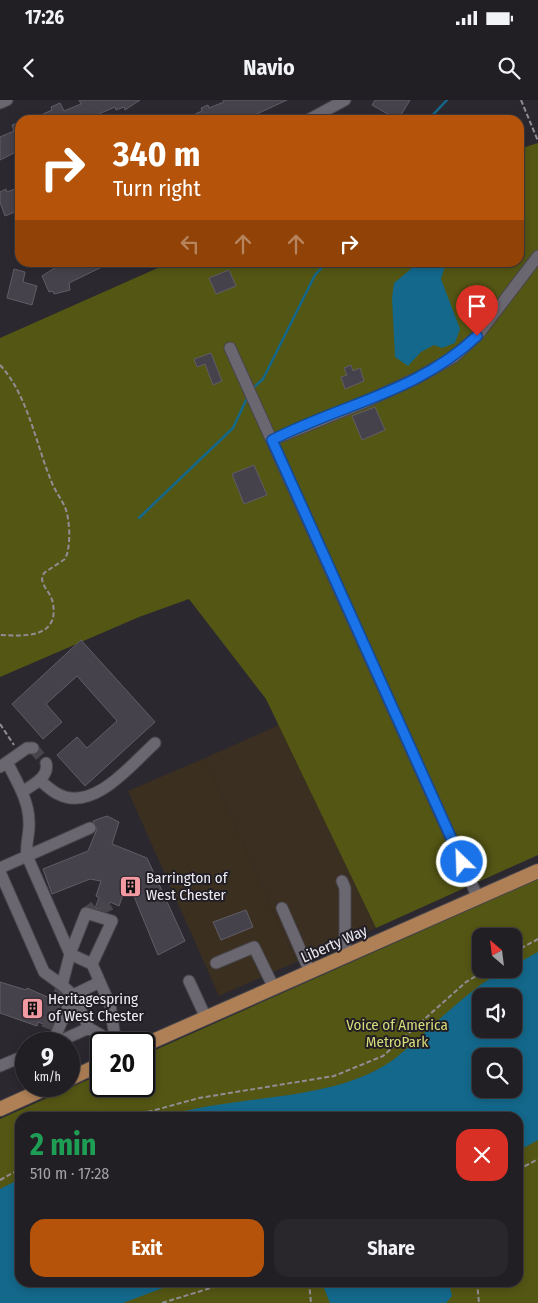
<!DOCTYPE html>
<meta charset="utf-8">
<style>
body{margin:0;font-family:"Fira Sans Condensed",sans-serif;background:#29272c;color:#f1f3f6;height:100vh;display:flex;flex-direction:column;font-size:19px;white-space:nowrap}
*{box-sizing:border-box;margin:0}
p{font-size:16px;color:#a2a2a6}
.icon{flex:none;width:28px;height:28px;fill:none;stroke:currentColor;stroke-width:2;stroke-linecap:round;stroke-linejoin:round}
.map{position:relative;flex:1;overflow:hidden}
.side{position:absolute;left:15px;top:1012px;width:508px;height:175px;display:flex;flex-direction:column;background:#211e24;border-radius:15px;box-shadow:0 2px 8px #0003,0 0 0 1px #3e3c41}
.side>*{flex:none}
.guide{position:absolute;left:15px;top:15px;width:509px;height:152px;border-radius:15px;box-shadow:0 2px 8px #0003,0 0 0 1px #3e3c41;background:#b45309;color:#fff;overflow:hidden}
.needle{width:32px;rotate:332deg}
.controls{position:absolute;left:472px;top:828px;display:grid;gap:10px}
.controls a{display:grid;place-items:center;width:50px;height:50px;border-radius:10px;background:#211e24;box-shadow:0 2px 8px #0003,0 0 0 1px #3e3c41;font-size:25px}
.speed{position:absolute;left:15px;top:932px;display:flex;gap:10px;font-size:25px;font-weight:700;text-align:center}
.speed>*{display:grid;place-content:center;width:65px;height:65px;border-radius:50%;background:#211e24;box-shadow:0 2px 8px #0003,0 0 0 1px #3e3c41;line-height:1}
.speed small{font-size:12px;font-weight:400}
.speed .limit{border:2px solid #111;border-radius:8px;background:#fff;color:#111}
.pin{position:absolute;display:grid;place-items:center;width:42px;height:42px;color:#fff;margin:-51px -21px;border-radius:50% 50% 50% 0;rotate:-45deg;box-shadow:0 0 5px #0007}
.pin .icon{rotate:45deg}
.me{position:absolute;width:55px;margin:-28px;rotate:336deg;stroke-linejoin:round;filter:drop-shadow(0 0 4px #0008)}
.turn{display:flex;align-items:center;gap:18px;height:105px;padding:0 15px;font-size:22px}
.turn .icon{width:65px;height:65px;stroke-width:2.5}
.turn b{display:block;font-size:35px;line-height:42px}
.lanes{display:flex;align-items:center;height:48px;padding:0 15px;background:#0003;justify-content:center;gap:25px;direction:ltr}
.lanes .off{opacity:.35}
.round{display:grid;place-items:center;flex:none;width:52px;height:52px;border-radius:15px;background:#29272c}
.headline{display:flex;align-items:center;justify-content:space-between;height:85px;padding:0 15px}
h1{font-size:30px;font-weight:700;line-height:38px;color:#1e9e55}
.cta{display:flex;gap:10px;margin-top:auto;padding:10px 15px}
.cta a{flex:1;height:58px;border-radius:15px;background:#b45309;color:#fff;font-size:20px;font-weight:700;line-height:58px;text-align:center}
.cta a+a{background:#29272c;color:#f1f3f6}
.status{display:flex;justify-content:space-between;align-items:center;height:35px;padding:0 25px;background:#211e24;direction:ltr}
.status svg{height:14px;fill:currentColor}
header{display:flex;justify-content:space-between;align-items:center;height:65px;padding:0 15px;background:#211e24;font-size:22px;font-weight:700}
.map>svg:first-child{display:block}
.commercial{fill:#3b2f20}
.industrial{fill:#3a2f20}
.green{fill:#545614;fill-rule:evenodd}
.water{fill:#13688b;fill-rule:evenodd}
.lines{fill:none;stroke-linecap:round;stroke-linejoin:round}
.stream{stroke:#13688b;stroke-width:2.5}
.building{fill:#46424b;stroke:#615d66}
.minor-tunnel{stroke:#49454d;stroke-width:11;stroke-dasharray:11 5.5;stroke-linecap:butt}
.minor-casing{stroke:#48464c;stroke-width:13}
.major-casing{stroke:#48464c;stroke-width:16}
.path{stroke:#908d94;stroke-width:2;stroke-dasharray:5 2.5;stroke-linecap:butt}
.minor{stroke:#6b6771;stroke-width:11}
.major{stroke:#af8056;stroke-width:14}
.route-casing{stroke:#114b97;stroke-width:12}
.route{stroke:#1a73e8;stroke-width:9}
.labels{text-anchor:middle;stroke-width:4;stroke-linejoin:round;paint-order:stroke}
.poi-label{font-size:15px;fill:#eeecf2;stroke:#221e26;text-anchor:start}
.street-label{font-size:15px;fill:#eeecf2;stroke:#221e26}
.park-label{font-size:15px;fill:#d6dc79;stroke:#221e26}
</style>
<div class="status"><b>17:26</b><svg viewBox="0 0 49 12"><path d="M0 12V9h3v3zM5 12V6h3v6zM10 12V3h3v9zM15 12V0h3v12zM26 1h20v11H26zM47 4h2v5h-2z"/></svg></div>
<header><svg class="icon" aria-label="back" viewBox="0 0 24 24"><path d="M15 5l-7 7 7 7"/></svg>Navio<svg class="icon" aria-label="search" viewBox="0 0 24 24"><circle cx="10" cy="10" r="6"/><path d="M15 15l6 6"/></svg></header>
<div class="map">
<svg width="538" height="1203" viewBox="0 0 538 1203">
<rect width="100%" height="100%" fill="#2c2830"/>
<path class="commercial" d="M205,658L296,862L219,896L128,691Z"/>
<path class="industrial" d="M279,625L376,828L296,862L205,658Z"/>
<path class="green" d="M538,43V755L376,828L266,599L189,499L139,517L0,577V238L169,163L519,162V49Z
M538,779V1203H0V1019L101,974V986H144V955ZM481,836H514V869H481ZM481,896H514V929H481ZM481,956H514V989H481ZM20,1018H518V1182H20Z"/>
<path class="water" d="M418,163H446L441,179L460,229L455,243L442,248L434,245L421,252L408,266L395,257L392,198L394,183Z
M538,852V1040L518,1051V1018L163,1017C234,994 329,1003 390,962C417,944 485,869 514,869V865ZM481,896H514V929H481ZM481,956H514V989H481Z
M20,1079V1182L176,1183L123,1203H0V1089Z
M322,1183H449L452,1196L446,1203H330Z"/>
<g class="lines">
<path class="stream" d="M428,20L447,0
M252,289L263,279L315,175L327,162
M139,418L233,328L248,296"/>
</g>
<path class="building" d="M79,0H140L125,10L124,7L116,10L115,7L85,20H30L52,10L51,7L60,3L64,11L81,4Z
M223,0H287L244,20H182L202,11L201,8L208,5L209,8L224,2Z
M375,0H410L398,20L372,5Z
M20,22V50L0,60V37L14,31L12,25Z
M20,87V105L16,107L17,111L5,116L0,102V92L6,89L7,92Z
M64,162H112L69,183L70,190L54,194L53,191L49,192L42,176Z
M14,169L25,172L23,182L37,186L32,205L7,198Z
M229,170L236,186L216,194L209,178Z
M211,253L222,281L213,285L205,264L197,267L194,259Z
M351,265L353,271L360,268L364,281L345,289L341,277L347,275L344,268Z
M375,307L385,330L362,340L352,316Z
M254,365L267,395L244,404L232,374Z
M81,540L155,622L85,686L57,655L77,637L87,648L117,621L77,576L46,604L62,622L43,639L12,604Z
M107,716L119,722L112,744L147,758L185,841L158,855L133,794L124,792L119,806L110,802L106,811L95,808L99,798L96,796L101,781L90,779L52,794L43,769L88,751L97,729L93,721Z
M246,810L253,827L221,840L213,822Z
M0,882L26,890L27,888L61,903L51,927L38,922L37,926L0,913Z"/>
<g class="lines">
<path class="minor-tunnel" d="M33,648L46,663
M86,813L96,805L107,809L112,821
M41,944L62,885"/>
<defs>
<path id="minor" d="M0,3L7,0
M308,20L345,0
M230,248L478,798
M272,340L363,303L417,278L454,257L477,236L538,156
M8,664C17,682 29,701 29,722C30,734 25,744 27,756L70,854L92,864L110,905L116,944
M0,667L27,648H33
M39,680C45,684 51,691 58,694C93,713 132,664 155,643
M22,692C32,685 50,677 46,663
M0,768L90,728
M0,772L44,872L62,885
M342,781L345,788V857
M282,808L310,872
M216,863L254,847L274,888
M92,864L112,821L86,813L70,854L62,885L73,895L89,928L101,935L108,944
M189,881L206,918
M52,944L73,895L100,882
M53,944L89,928
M0,966L26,955"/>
<path id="major" d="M144,945L538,771
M69,979L101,964
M0,1009L51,986"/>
</defs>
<use href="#minor" class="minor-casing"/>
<use href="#major" class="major-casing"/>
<path class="path" d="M521,0L538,41
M0,265C28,295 36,345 52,383C56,393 63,401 66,410C70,422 71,448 65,459L44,473L42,479C43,488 52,494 53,504C59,539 23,536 0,535
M0,624L14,645
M514,852L538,839
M126,1018L199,998L334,976L383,956L466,882L488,869
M518,1070L538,1059
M0,1080L20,1069
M309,1182L311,1203
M477,1182L479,1203
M162,1203L230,1182"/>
<use href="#minor" class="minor"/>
<use href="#major" class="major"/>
</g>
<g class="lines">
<defs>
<path id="route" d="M462,762L272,340C342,304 418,292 477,236"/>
</defs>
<use href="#route" class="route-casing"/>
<use href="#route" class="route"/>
</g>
<defs>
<symbol id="building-square" viewBox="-11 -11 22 22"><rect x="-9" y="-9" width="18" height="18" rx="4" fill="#f49aa2" stroke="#221e26"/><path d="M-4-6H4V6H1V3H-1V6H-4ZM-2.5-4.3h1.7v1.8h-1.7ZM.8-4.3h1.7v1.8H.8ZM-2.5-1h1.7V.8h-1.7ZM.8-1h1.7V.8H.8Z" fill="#111"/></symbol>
</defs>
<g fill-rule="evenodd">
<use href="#building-square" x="118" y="774" width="25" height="25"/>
<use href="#building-square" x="20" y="896" width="25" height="25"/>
</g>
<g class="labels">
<g class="poi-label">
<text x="146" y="783">Barrington of<tspan x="146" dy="17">West Chester</tspan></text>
<text x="48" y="904">Heritagespring<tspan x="48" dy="17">of West Chester</tspan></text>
</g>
<g class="street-label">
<text transform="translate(334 844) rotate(-24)" y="5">Liberty Way</text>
</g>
<g class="park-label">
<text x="397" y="930">Voice of America<tspan x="397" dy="17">MetroPark</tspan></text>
</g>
</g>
</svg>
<div class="controls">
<a><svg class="needle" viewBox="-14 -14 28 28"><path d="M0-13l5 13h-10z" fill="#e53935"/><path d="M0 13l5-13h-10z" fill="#a2a2a6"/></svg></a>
<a><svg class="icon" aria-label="sound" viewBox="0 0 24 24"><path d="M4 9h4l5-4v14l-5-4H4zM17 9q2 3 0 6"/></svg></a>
<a><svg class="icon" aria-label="search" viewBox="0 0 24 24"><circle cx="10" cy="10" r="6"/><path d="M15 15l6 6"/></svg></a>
</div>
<div class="speed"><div>9<small>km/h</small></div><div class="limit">20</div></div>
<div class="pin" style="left:477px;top:236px;background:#d93025"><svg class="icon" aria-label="arrive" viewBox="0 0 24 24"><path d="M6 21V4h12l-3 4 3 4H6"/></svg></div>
<svg class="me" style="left:462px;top:762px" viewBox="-20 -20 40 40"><circle r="17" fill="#1a73e8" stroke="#fff" stroke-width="3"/><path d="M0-11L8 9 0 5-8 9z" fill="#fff"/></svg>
<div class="guide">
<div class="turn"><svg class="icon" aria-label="right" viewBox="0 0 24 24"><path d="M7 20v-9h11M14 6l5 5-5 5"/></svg><div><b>340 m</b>Turn right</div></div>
<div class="lanes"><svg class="icon off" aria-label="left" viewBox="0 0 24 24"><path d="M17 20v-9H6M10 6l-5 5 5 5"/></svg><svg class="icon off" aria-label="ahead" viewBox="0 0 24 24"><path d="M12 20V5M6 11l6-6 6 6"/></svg><svg class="icon off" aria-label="ahead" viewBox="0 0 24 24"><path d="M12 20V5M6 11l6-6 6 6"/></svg><svg class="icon" aria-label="right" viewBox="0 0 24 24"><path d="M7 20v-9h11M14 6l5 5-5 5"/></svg></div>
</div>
<section class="side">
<div class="headline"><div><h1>2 min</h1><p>510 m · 17:28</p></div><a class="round" style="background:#d93025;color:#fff"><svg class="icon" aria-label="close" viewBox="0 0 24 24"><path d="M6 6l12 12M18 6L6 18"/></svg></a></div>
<div class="cta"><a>Exit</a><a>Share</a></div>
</section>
</div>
